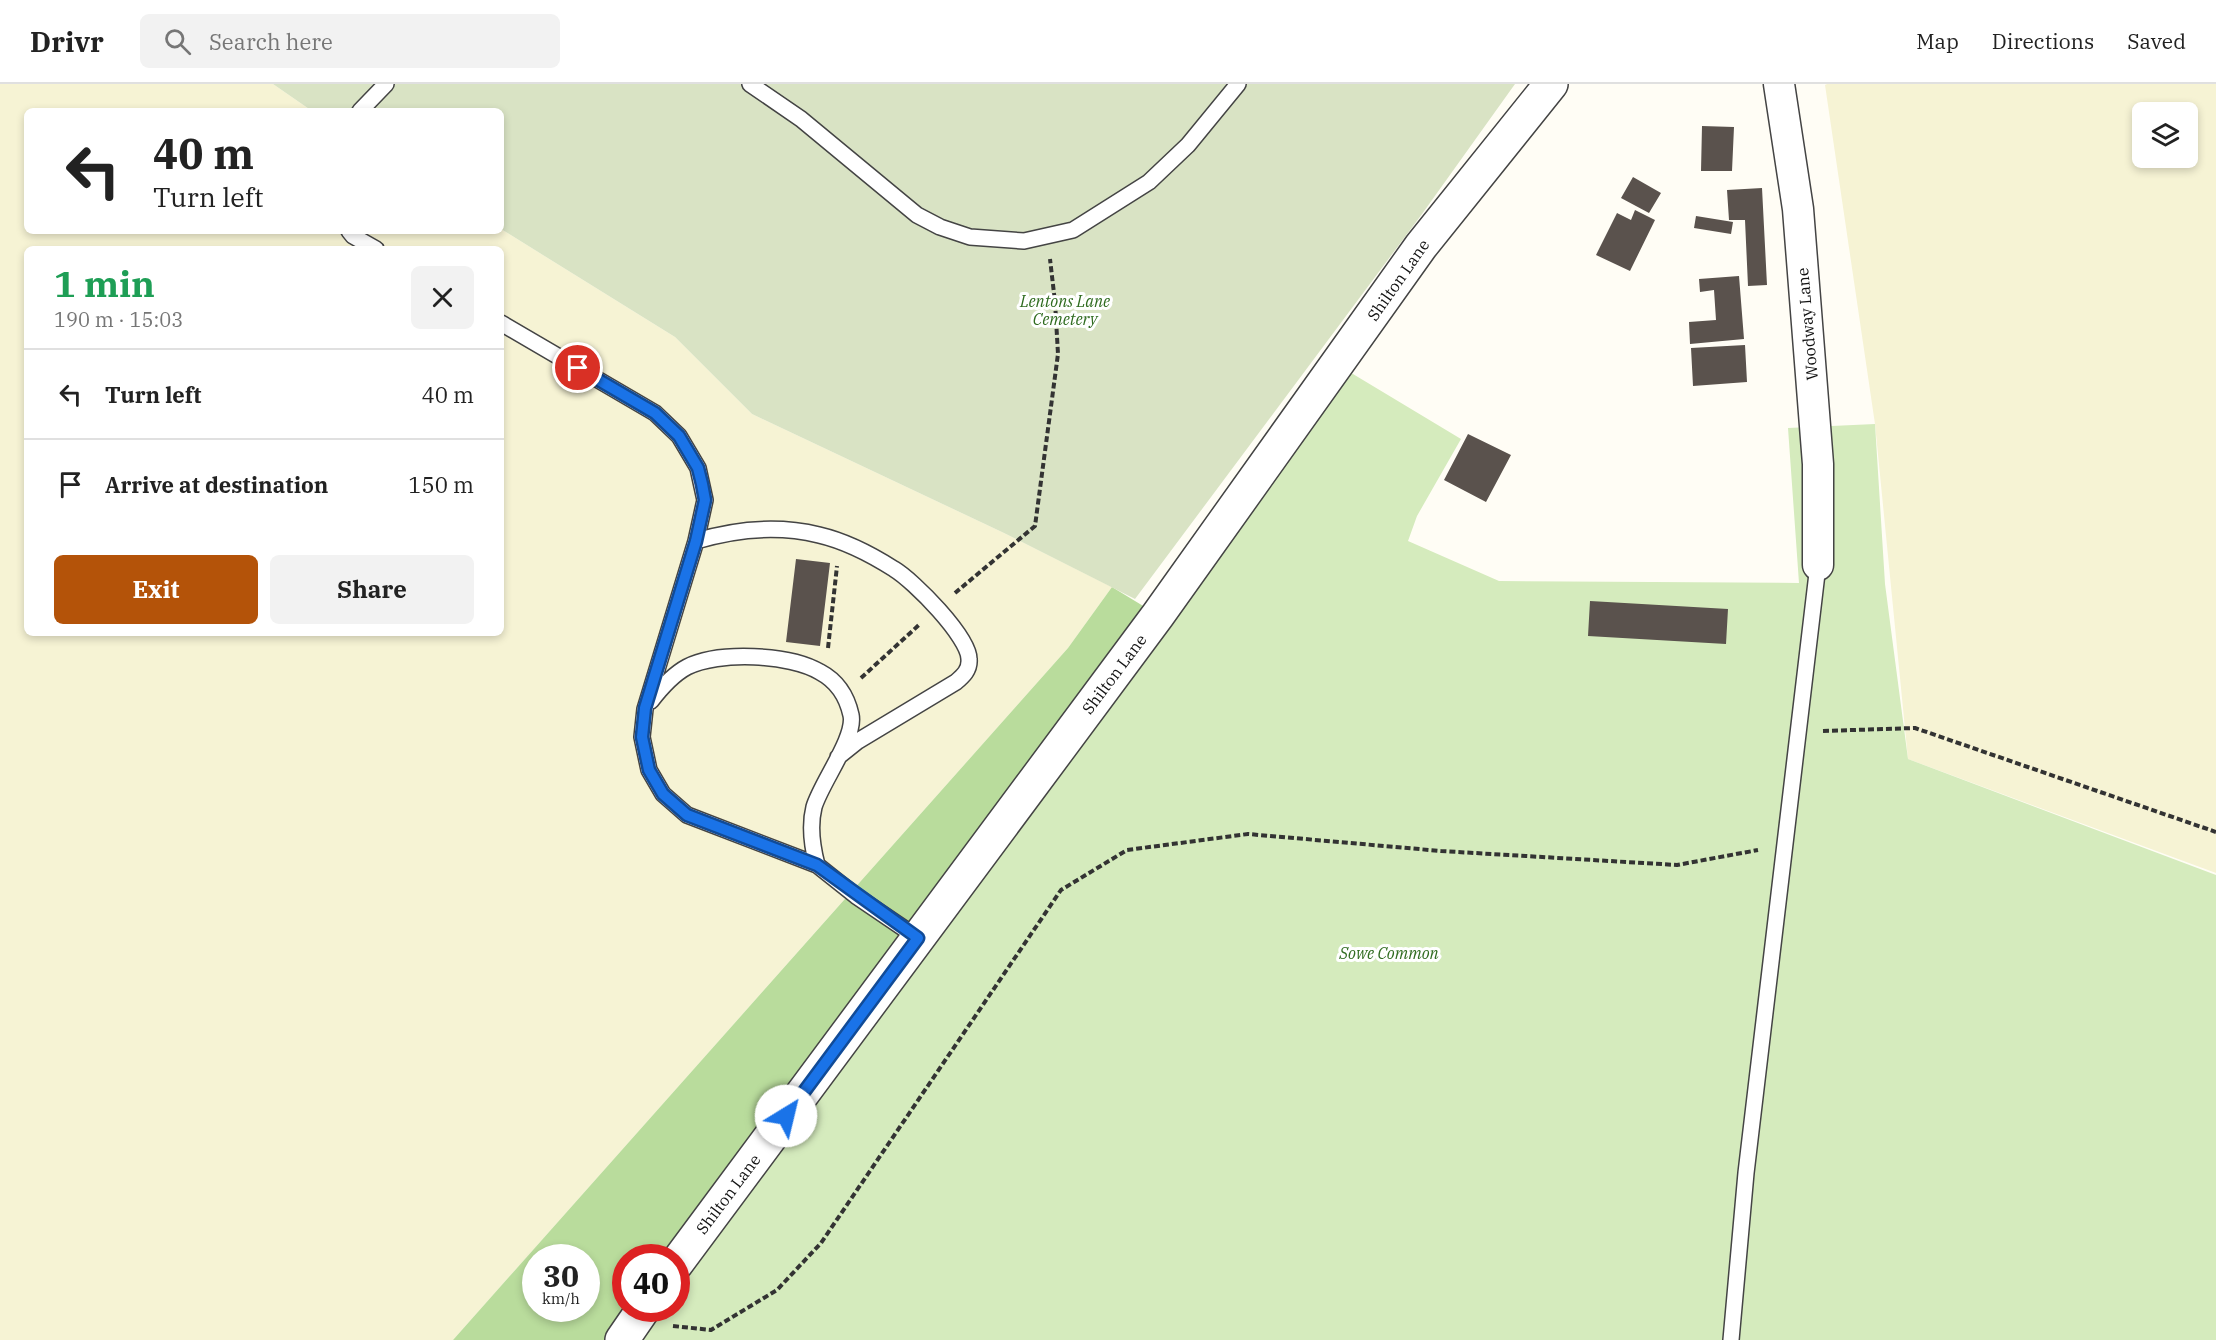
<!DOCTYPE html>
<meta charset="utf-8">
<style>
body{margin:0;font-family:"IBM Plex Serif",serif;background:#f2f2f2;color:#222;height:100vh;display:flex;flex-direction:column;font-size:22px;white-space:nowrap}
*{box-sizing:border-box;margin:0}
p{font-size:20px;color:#767676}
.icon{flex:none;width:33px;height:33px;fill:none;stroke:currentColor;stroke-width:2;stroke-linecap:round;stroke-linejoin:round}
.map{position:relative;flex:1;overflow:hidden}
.side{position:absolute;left:24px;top:162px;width:480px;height:390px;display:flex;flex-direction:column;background:#fff;border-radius:9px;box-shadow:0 3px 9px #0003}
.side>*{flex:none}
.hud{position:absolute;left:24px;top:24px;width:480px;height:126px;border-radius:9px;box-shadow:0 3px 9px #0003;background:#fff;color:#222;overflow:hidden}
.fabs{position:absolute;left:2132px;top:18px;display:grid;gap:12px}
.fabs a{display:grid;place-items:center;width:66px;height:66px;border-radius:9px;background:#fff;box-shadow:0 3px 9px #0003;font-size:30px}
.speed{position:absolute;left:522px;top:1160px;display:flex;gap:12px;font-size:30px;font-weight:700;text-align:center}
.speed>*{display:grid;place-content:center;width:78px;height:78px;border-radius:50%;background:#fff;box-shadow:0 3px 9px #0003;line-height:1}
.speed small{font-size:15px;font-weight:400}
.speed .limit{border:9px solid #d22;background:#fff;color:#111}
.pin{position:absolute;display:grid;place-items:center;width:51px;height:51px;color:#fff;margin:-26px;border:3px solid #fff;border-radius:50%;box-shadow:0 2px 6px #0007}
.me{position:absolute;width:66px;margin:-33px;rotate:36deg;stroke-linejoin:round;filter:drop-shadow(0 0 4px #0008)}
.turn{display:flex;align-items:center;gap:21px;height:126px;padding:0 30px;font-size:27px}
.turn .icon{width:78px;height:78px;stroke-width:2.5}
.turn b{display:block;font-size:42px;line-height:51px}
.round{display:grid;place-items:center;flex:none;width:63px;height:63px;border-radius:9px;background:#f2f2f2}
.headline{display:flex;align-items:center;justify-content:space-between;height:102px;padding:0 30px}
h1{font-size:36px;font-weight:700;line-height:45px;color:#1e9e55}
.action{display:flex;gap:12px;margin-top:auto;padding:12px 30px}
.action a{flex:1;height:69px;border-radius:9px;background:#b45309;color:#fff;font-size:24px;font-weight:700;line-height:69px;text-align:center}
.action a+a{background:#f2f2f2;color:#222}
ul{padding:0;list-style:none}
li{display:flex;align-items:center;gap:18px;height:90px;padding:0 30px;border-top:2px solid #e0e0e0}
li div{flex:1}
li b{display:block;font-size:22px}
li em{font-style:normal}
header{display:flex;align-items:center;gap:36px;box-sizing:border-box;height:84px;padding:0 30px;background:#fff;border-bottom:2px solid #e0e0e0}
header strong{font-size:28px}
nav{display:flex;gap:33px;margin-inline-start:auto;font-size:21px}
.search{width:420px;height:54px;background:#f2f2f2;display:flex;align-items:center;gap:15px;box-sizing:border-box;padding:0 21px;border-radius:9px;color:#767676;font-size:22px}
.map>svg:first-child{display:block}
.farmland{fill:#f6f3d4;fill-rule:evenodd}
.green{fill:#d5ebbd}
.forest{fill:#b9dc9c;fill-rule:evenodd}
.cemetery{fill:#d9e3c4}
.building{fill:#5a524d}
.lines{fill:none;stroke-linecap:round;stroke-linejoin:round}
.service-casing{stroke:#444;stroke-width:18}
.minor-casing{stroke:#444;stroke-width:33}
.tertiary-casing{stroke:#444;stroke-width:36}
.path{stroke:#333;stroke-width:4;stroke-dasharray:6 3;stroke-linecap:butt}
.service{stroke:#fff;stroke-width:15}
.minor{stroke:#fff;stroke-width:30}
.tertiary{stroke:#fff;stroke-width:33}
.route-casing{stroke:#114b97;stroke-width:15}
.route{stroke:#1a73e8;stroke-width:10}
.labels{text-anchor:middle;stroke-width:6;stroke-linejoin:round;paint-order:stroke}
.street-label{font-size:16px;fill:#111;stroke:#fff}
.park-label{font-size:16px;font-style:italic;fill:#2f6b1f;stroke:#fff}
</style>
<header>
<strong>Drivr</strong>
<div class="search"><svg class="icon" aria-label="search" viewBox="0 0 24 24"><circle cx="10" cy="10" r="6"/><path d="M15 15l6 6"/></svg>Search here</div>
<nav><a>Map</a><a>Directions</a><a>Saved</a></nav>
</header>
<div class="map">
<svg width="2216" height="1256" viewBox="0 0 2216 1256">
<rect width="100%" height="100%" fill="#fffdf5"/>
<path class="farmland" d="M0,0H273L312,27H27V147H501V145L675,253L752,330L1004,449L1112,503L1068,564L453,1256H0ZM27,165H501V549H27Z
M1827,0H2216V789L1908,675L1875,340L1825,1ZM2142,28H2187V74H2142Z"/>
<path class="green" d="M1338,281L1461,355L1417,432L1408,457L1499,497L1799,499L1788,344L1875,340L1885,500L1908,675L2216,791V1256H622L644,1224H676L677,1180Z"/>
<path class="forest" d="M1112,503L1158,531L676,1173H626V1224L622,1256H453L1068,564ZM536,1173H586V1224H536Z"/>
<path class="cemetery" d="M273,0H1515L1422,130L1135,515L1004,449L752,330L675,253L501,145V27H312Z"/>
<path class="building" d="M1702,42L1734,43L1732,87H1701Z
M1633,93L1661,109L1649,129L1621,114Z
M1762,104L1767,201L1748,202L1745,136H1729L1727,106Z
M1635,126L1655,136L1630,187L1596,171L1617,129L1631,136Z
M1696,132L1733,138L1731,150L1694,144Z
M1739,192L1744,255L1690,260L1689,238L1716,236L1714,206L1700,208L1699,195Z
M1745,261L1747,298L1693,302L1691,264Z
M1468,350L1511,371L1486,418L1444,396Z
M796,475L830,479L820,562L786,558Z
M1590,517L1728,525L1726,560L1588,552Z"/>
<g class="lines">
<defs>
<path id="service" d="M750,0L801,35L917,131L940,143L970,153L1024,157L1073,146L1149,98L1188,61L1238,0
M360,27L386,0
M349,147L353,152L376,165
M501,239L655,329L679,352L698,384L705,416L696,457L645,625L642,653L649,686L663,710L687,731L817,781L856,812L918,854
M696,457C736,445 778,441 819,451C845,457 872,471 894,485C914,497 969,553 969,575C970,586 963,592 956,598L858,657L838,673
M651,617C661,604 672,591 687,583C718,567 790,570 820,588C837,597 847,613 851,631C856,653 821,699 814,723C809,743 812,762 817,781
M1731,1256L1746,1089L1818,481"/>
<path id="minor" d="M1779,0L1798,125L1818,380V481"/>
<path id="tertiary" d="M676,1180L1158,531L1421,162L1551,0
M622,1256L644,1224"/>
</defs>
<use href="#service" class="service-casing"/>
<use href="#minor" class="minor-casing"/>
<use href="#tertiary" class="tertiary-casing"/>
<path class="path" d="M955,509L1035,442L1058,270L1055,218L1050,175
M828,564L837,482
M861,594L920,540
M1823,647L1915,644L2216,748
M673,1242L711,1246L777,1206L821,1159L1061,806L1127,766L1248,750L1441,767L1677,781L1758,766"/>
<use href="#service" class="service"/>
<use href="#minor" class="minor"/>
<use href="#tertiary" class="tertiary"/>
</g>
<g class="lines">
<defs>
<path id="route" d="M578,284L655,329L679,352L698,384L702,400L705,416L696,457L645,624L642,653L649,686L663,710L687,731L817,781L918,854L786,1032"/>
</defs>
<use href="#route" class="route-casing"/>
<use href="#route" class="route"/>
</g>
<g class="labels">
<g class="street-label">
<text transform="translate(1398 196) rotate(-55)" y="6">Shilton Lane</text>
<text transform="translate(1807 240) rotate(-95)" y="6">Woodway Lane</text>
<text transform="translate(1114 590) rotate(-53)" y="6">Shilton Lane</text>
<text transform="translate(728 1110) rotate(-53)" y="6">Shilton Lane</text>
</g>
<g class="park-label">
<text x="1065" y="223">Lentons Lane<tspan x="1065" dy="18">Cemetery</tspan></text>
<text x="1389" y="875">Sowe Common</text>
</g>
</g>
</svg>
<div class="fabs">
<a><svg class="icon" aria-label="layers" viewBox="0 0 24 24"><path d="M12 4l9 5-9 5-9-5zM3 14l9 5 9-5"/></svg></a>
</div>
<div class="speed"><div>30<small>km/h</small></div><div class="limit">40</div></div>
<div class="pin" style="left:578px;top:284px;background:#d93025"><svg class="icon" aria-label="arrive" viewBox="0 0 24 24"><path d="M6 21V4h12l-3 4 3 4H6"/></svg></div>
<svg class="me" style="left:786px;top:1032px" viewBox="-20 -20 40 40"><circle r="19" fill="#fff"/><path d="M0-13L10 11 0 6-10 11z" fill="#1a73e8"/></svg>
<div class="hud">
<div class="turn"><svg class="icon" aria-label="left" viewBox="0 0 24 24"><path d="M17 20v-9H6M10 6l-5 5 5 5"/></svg><div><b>40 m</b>Turn left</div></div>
</div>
<section class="side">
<div class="headline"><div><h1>1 min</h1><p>190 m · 15:03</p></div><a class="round"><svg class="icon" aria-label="close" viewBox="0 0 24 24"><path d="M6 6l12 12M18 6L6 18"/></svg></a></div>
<ul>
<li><svg class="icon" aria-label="left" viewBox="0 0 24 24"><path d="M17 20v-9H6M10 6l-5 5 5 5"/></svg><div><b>Turn left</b></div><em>40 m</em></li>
<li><svg class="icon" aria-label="arrive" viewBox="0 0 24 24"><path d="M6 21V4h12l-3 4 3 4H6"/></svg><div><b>Arrive at destination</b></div><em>150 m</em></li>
</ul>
<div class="action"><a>Exit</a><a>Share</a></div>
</section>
</div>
